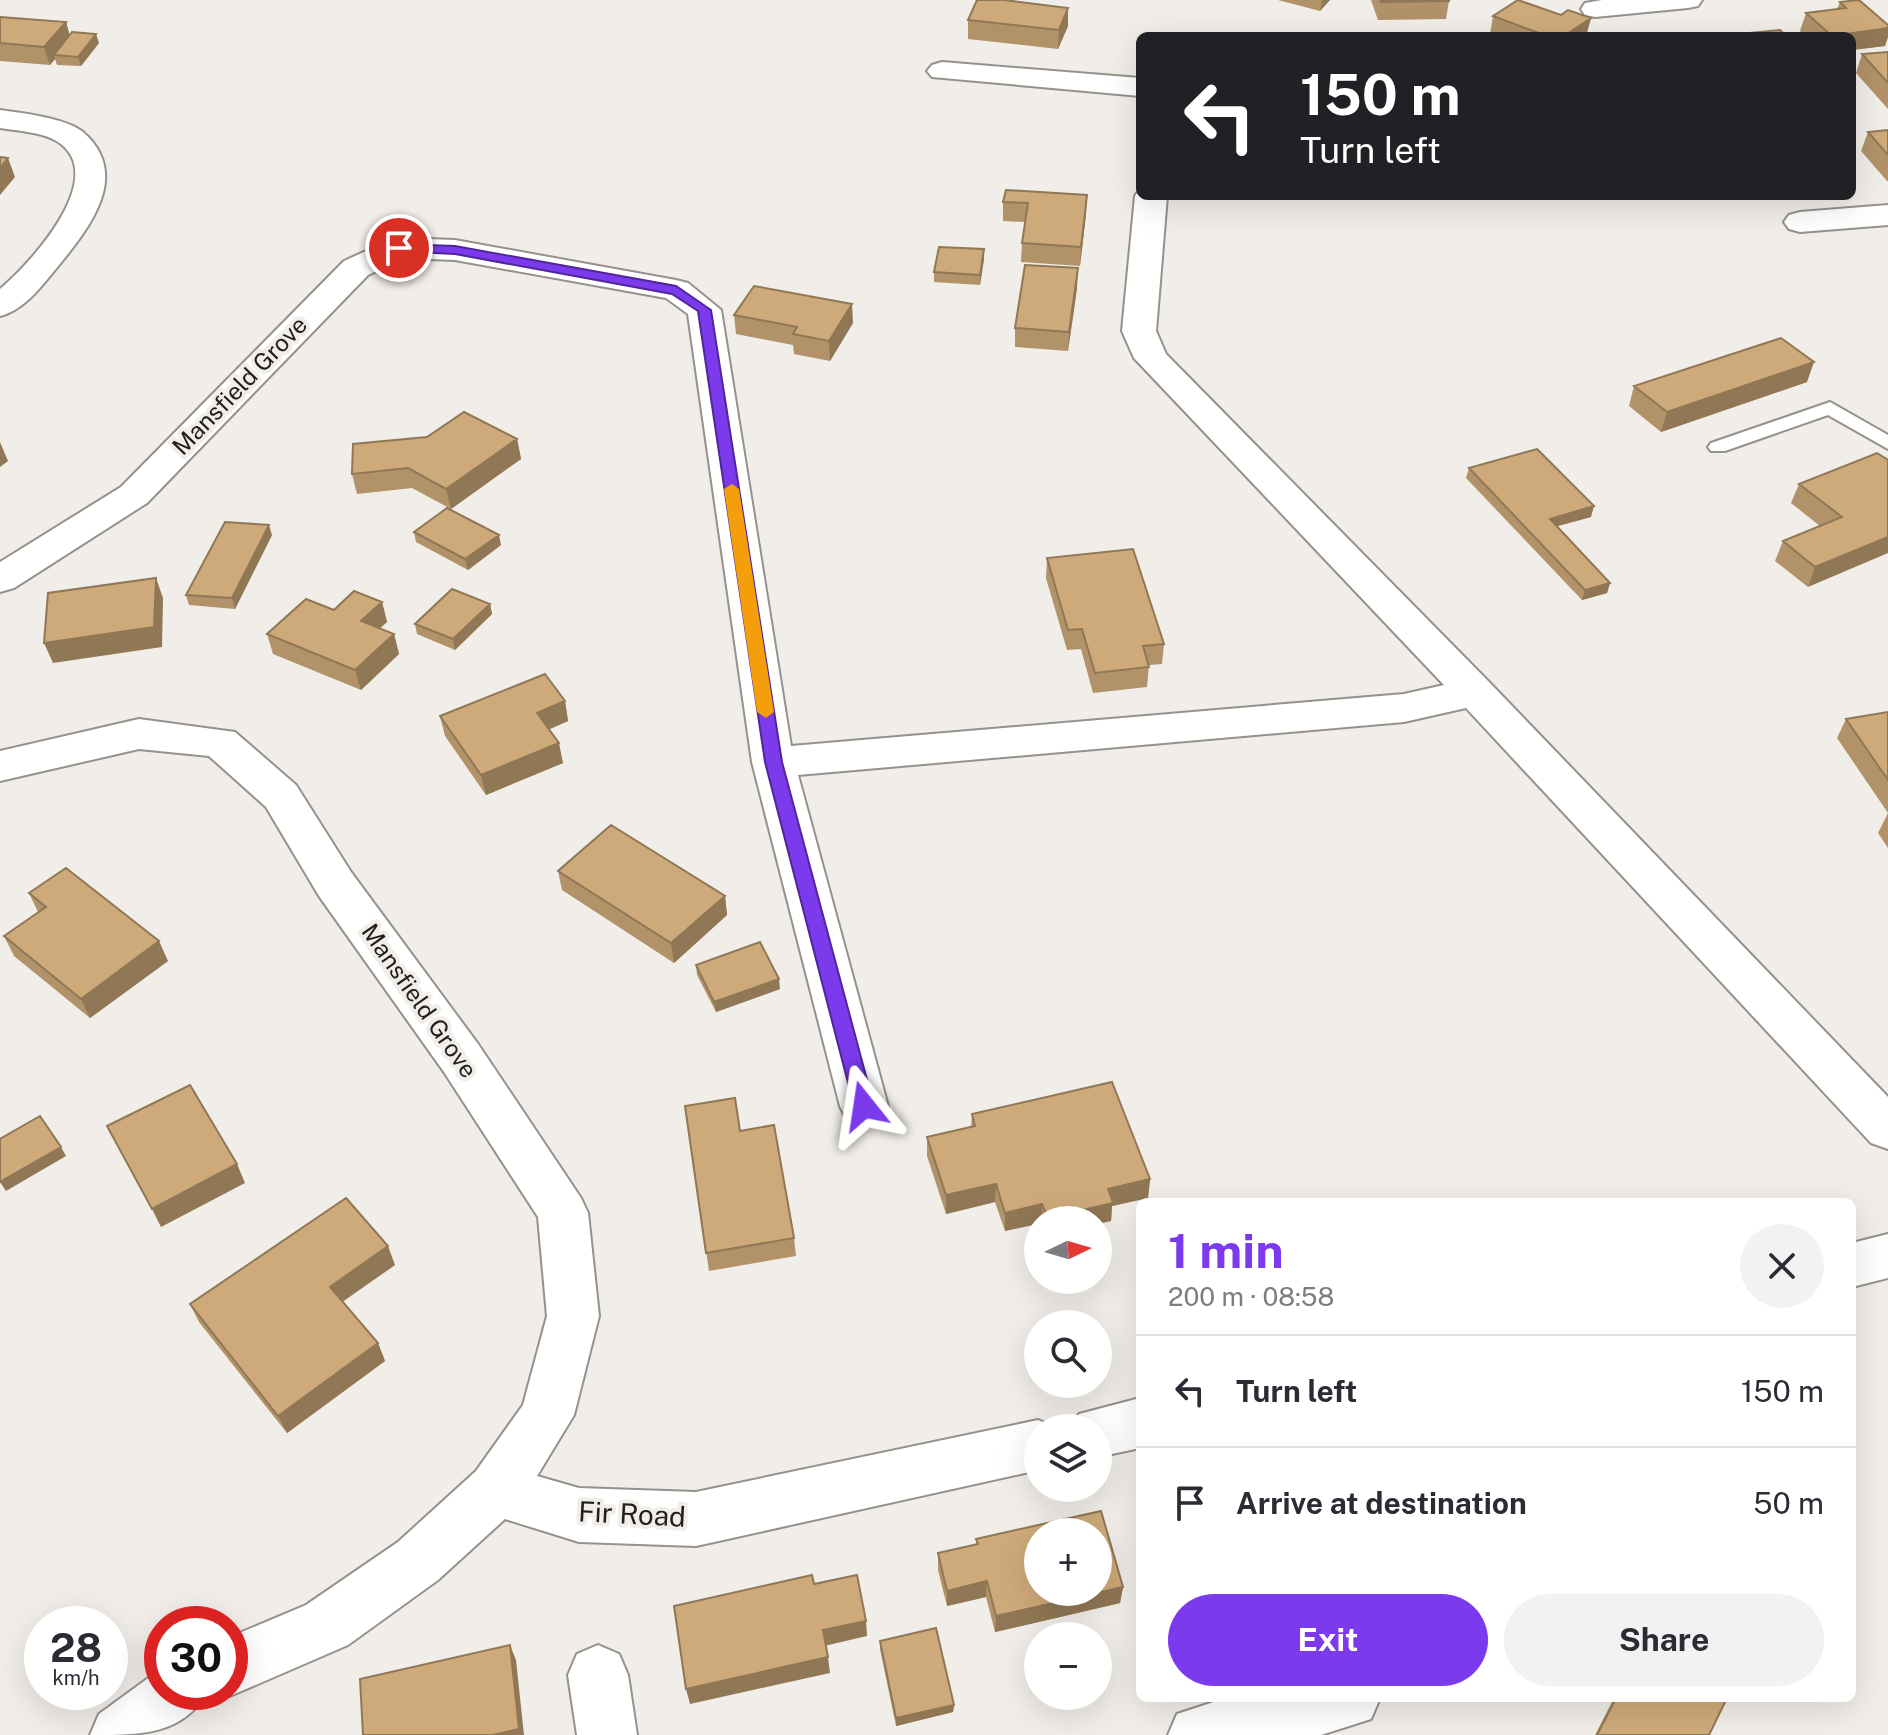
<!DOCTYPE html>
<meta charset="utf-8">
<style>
body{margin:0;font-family:"Public Sans",sans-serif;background:#f2f2f3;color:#2b2b33;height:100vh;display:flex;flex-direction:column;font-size:30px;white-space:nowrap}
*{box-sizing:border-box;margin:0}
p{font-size:26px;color:#7c7c81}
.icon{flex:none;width:44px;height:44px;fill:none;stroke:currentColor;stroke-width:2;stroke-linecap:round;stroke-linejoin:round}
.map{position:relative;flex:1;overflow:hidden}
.panel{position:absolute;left:1136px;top:1198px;width:720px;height:504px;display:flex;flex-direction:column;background:#fff;border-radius:12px;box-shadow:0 8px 32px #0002}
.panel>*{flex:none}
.hud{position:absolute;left:1136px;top:32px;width:720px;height:168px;border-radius:12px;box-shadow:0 8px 32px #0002;background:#202124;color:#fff;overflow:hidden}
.needle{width:52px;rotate:85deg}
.fabs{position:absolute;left:1024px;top:1206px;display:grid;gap:16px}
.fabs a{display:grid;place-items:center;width:88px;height:88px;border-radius:50%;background:#fff;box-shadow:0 8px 32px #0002;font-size:40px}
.speed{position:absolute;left:24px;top:1606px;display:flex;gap:16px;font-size:40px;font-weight:700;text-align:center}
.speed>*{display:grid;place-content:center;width:104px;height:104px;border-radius:50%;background:#fff;box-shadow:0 8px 32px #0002;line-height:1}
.speed small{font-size:20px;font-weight:400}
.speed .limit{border:12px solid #d22;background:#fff;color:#111}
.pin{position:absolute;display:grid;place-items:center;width:68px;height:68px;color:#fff;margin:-34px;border:4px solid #fff;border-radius:50%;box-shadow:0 2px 8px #0007}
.me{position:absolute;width:88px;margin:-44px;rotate:345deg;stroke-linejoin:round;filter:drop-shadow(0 0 6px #0008)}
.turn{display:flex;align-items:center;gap:28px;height:168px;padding:0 32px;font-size:36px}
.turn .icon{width:104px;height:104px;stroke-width:2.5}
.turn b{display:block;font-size:56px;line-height:68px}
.round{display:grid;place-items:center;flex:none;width:84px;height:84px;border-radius:42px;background:#f2f2f3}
.headline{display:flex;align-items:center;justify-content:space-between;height:136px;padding:0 32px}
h1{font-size:48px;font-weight:700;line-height:60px;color:#7c3aed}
.action{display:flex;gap:16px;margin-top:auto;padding:16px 32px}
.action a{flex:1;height:92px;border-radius:48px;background:#7c3aed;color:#fff;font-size:32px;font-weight:700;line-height:92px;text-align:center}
.action a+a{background:#f2f2f3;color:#2b2b33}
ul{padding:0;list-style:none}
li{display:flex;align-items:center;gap:24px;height:112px;padding:0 32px;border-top:2px solid #e1e1e2}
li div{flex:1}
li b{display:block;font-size:30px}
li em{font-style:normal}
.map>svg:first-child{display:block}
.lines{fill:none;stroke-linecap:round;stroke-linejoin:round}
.lane-casing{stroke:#95918c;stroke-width:4}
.street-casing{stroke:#95918c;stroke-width:4}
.lane{fill:#fff;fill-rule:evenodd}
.street{fill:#fff;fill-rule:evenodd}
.wall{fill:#b19269}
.shaded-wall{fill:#907755}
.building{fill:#ceaa7a;stroke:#907755;stroke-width:2;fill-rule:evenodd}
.route{fill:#7c3aed;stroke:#51269a;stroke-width:2}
.slow{fill:#f59e0b}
.labels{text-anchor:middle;stroke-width:8;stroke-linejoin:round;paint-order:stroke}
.street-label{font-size:24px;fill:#201f1d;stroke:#f1ede8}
.near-street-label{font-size:28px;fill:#201f1d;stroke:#f1ede8}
</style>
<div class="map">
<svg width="1888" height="1735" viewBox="0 0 1888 1735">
<rect width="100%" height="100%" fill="#f1ede8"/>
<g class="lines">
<defs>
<path id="lane" d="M1830,402L1888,435V449L1828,415L1725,451H1711L1708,447L1711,443Z"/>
<path id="street" d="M1702,0L1698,6L1688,8L1595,17L1585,15L1581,9L1585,3L1602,0Z
M942,62L1140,78V96L932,77L927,71L932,65Z
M0,110C22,113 66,118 83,132C131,174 91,226 59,265C43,284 25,310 0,316V289C30,264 107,180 61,144C46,132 18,131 0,128Z
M1140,189V196H1167L1156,331L1166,354L1489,682L1888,1097V1149L1871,1143L1466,708L1404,722L798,775L888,1106L881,1120L864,1126L847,1120L840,1106L752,762L688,314L666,298L455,260L404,258L368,275L147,503L14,588L0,592V562L121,487L344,261L388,241L399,238L455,240L676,280L688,283L721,310L791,746L1404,694L1444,685L1134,358L1122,331L1135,196Z
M1888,205V225L1800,232L1789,229L1784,222L1789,215L1800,212Z
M139,719L235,732L296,785L351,872L478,1044L581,1198L588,1213L599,1316L574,1415L537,1476L579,1488L696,1492L1038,1420L1058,1428H1038V1470L696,1546L579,1542L505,1519L438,1580L348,1645L230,1696L219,1692H230V1637L306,1605L398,1542L476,1471L523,1405L547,1316L538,1217L444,1072L319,896L266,807L209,756L139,749L0,781V751Z
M1888,1234V1278L1852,1287V1243Z
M1140,1398V1448L1098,1457V1428H1072L1079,1414Z
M598,1645L619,1654L628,1675L637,1735H577L568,1675L577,1654Z
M162,1668V1692H207C183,1735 141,1735 90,1735L99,1714Z
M1226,1698H1380L1371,1719L1321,1735H1168L1177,1714Z"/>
</defs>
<use href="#lane" class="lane-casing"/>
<use href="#street" class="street-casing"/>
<use href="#lane" class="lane"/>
<use href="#street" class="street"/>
</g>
<path class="wall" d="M1278,0H1330L1320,11Z
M1371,0H1449V1L1446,19L1378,20Z
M1007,1L1068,26L1058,49L968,39V20Z
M1840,2L1888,25V37L1885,46L1852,50V36H1806L1800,31L1806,13L1837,9Z
M1561,15L1591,18L1586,36H1494L1490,34L1493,16Z
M0,17L66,22L70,36L99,43L81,66L57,65L55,59L50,65L0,61Z
M1888,52V109L1856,73L1862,54Z
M1888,130V181H1887L1861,151L1868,132Z
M1006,190L1086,214L1080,266L1021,262L1022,243L1025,222L1003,221V202Z
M984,249V259L980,285L934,282V272Z
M1077,288L1068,351L1015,347V328Z
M734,315L853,323L830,361L794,354L793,345L736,334Z
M1807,382L1661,432L1629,406L1634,386Z
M517,439L521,459L451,509L412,488L357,494L352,474Z
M1877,453L1808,587L1775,561L1783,541L1820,526L1791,503L1799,484Z
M1469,468L1591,517L1557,526L1610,583L1607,593L1582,600L1466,478Z
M414,532L501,545L468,570L416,542Z
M272,535L235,609L189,605L186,595Z
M1047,558L1164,644L1162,664L1149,665L1147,687L1093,693L1081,649L1067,650L1046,578Z
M382,602L387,622L380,628L394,634L399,654L361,690L273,654L267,634L334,610Z
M490,604L492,614L455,650L417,634L415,624Z
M565,701L568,721L549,729L563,763L486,795L445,736L440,716Z
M1888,712V848L1878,833L1888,813L1837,738L1846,719Z
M558,871L725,896L727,915L674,963L562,890Z
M29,893L168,961L90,1018L14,956L4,936L38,912Z
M696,965L780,989L716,1012L697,975Z
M685,1106L740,1131L794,1238L796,1256L709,1271Z
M972,1114L1150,1179L1148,1198L1112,1206L1111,1221L1038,1220L1005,1231L995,1202L946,1214L927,1156V1137L971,1127Z
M395,1265L342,1301L378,1343L385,1361L287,1433L199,1322L190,1304Z
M976,1539L1123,1587L1120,1603L995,1632L986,1597L947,1606L938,1570V1553L976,1545Z
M880,1641L954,1705L953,1712L896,1726L880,1649Z
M1614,1698H1727L1709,1735H1595Z"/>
<path class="shaded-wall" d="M1322,0H1330L1320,11Z
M1068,8V26L1058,49L1059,30Z
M1591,18L1586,36H1564Z
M66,22L71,41L54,55L55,59L50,65L44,47Z
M1888,28V37L1885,46L1852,50V36H1832Z
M96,34L99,43L81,66L78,57Z
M8,158L15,177L0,195V168Z
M1087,195L1086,214L1080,266L1081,247Z
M984,249V259L980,285V275Z
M1078,268L1077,288L1068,351L1069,332Z
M852,304L853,323L830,361L829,341Z
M1814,362L1807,382L1661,432L1667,412Z
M517,439L521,459L451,509L446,489Z
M0,442L8,461L0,467Z
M1594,506L1591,517L1547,529L1550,519Z
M269,525L272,535L235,609L232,598Z
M499,535L501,545L468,570L465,559Z
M1888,537V553L1808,587L1815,567Z
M156,578L163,598L162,647L53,663L44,643Z
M1610,583L1607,593L1582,600L1585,590Z
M382,602L387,622L366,641L361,621Z
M490,604L492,614L455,650L453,639Z
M394,634L399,654L361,690L355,670Z
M565,701L568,721L541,733L537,713Z
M559,743L563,763L486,795L481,775Z
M725,896L727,915L674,963L671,943Z
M159,941L168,961L90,1018L81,999Z
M779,979L780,989L716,1012L714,1002Z
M61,1147L66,1156L6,1191L0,1182Z
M237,1164L245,1183L161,1227L152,1209Z
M1150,1179L1148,1198L1112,1206L1111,1221L1098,1224V1220H1048V1218L1108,1189Z
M996,1184L995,1202L946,1214V1195Z
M1042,1204V1220H1038V1224L1005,1231V1213Z
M388,1246L395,1265L338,1305L330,1287Z
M378,1343L385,1361L287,1433L278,1416Z
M987,1581L986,1597L947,1606V1591Z
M1123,1587L1120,1603L995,1632L996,1616Z
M866,1621L867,1636L824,1646L823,1630Z
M510,1645L516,1660L524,1735H493Z
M828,1657L830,1673L690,1704L686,1689Z
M954,1705L953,1712L896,1726V1718Z"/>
<path class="building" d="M977,0H1004L1068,8L1059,30L968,20Z
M1380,0H1449V1L1381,2Z
M1518,0L1561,15L1568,10L1591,18L1564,36H1547L1493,16Z
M1859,0L1888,25V28L1832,36L1806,13L1846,8L1840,2Z
M0,17L66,22L44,47L0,43Z
M1780,30L1786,36H1719Z
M72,32L96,34L78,57L54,55Z
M1610,33L1618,36H1605Z
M1888,52V83L1862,54Z
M1888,130V155L1868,132Z
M0,157L8,158L0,168Z
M1006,190L1087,195L1081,247L1022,243L1028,203L1003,202Z
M939,247L984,249L980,275L934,272Z
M1025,265L1078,268L1069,332L1015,328Z
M754,286L852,304L829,341L793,334L797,327L734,315Z
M1781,338L1814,362L1667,412L1634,386Z
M464,412L517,439L446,489L408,468L352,474L353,444L427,437Z
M1537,449L1594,506L1550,519L1610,583L1585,590L1469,468Z
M1877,453L1888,460V537L1815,567L1783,541L1842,517L1799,484Z
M447,508L499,535L465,559L414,532Z
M225,522L269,525L232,598L186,595Z
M1133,549L1164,644L1143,646L1149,667L1095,673L1082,629L1068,630L1047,558Z
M156,578L154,627L44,643L48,593Z
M452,589L490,604L453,639L415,624Z
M354,591L382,602L361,621L394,634L355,670L267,634L306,599L334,610Z
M545,674L565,701L537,713L559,743L481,775L440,716Z
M1888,712V780L1846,719Z
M611,825L725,896L671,943L558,871Z
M66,868L159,941L81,999L4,936L46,907L29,893Z
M760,942L779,979L714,1002L696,965Z
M1112,1082L1150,1179L1108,1189L1113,1203L1048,1218L1042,1204L1005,1213L996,1184L946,1195L927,1137L975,1126L972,1114Z
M190,1085L237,1164L152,1209L107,1126Z
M735,1098L740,1131L774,1125L794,1238L706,1253L685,1106Z
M40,1116L61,1147L0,1182V1139Z
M346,1198L388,1246L330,1287L378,1343L278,1416L190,1304Z
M1101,1511L1123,1587L996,1616L987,1581L947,1591L938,1553L978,1544L976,1539ZM1038,1532H1098V1592H1038Z
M812,1575L814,1584L857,1575L866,1621L823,1630L828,1657L686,1689L674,1606Z
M936,1628L954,1705L896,1718L880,1641Z
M510,1645L519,1729L493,1735H363L360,1679Z
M1616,1698H1727L1709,1735H1597Z"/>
<path class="route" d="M399,244L455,246L676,286L711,310L782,762L874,1106L871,1112L864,1114L857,1112L854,1106L765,762L698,311L672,294L455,254L394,251V246Z"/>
<path class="slow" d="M732,484L739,489L774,712L766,718L757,712L724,489Z"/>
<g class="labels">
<g class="street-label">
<text transform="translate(240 386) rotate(-46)" y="8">Mansfield Grove</text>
<text transform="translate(419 1001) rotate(55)" y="8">Mansfield Grove</text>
</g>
<g class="near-street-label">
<text transform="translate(632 1514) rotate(3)" y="10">Fir Road</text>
</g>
</g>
</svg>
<div class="fabs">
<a><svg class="needle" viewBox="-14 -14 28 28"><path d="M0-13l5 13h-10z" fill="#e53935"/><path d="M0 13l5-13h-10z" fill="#7c7c81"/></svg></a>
<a><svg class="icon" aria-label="search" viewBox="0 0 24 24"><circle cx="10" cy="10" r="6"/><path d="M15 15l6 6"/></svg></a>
<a><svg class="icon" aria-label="layers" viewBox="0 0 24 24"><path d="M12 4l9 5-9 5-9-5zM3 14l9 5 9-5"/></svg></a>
<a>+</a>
<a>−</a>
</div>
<div class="speed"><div>28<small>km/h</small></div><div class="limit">30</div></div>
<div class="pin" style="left:399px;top:248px;background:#d93025"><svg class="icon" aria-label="arrive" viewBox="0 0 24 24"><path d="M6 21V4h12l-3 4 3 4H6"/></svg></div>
<svg class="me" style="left:864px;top:1106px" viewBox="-20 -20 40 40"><path d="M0-17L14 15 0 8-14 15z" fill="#7c3aed" stroke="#fff" stroke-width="4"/></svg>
<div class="hud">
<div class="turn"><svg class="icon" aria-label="left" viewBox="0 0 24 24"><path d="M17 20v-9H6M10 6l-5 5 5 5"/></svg><div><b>150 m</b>Turn left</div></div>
</div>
<section class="panel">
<div class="headline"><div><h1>1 min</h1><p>200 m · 08:58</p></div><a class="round"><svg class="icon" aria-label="close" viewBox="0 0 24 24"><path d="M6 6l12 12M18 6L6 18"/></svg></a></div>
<ul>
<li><svg class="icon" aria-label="left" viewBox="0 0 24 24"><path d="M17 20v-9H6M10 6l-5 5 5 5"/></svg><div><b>Turn left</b></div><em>150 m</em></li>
<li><svg class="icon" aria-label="arrive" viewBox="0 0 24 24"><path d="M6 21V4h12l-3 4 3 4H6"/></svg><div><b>Arrive at destination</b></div><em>50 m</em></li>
</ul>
<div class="action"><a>Exit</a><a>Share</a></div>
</section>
</div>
